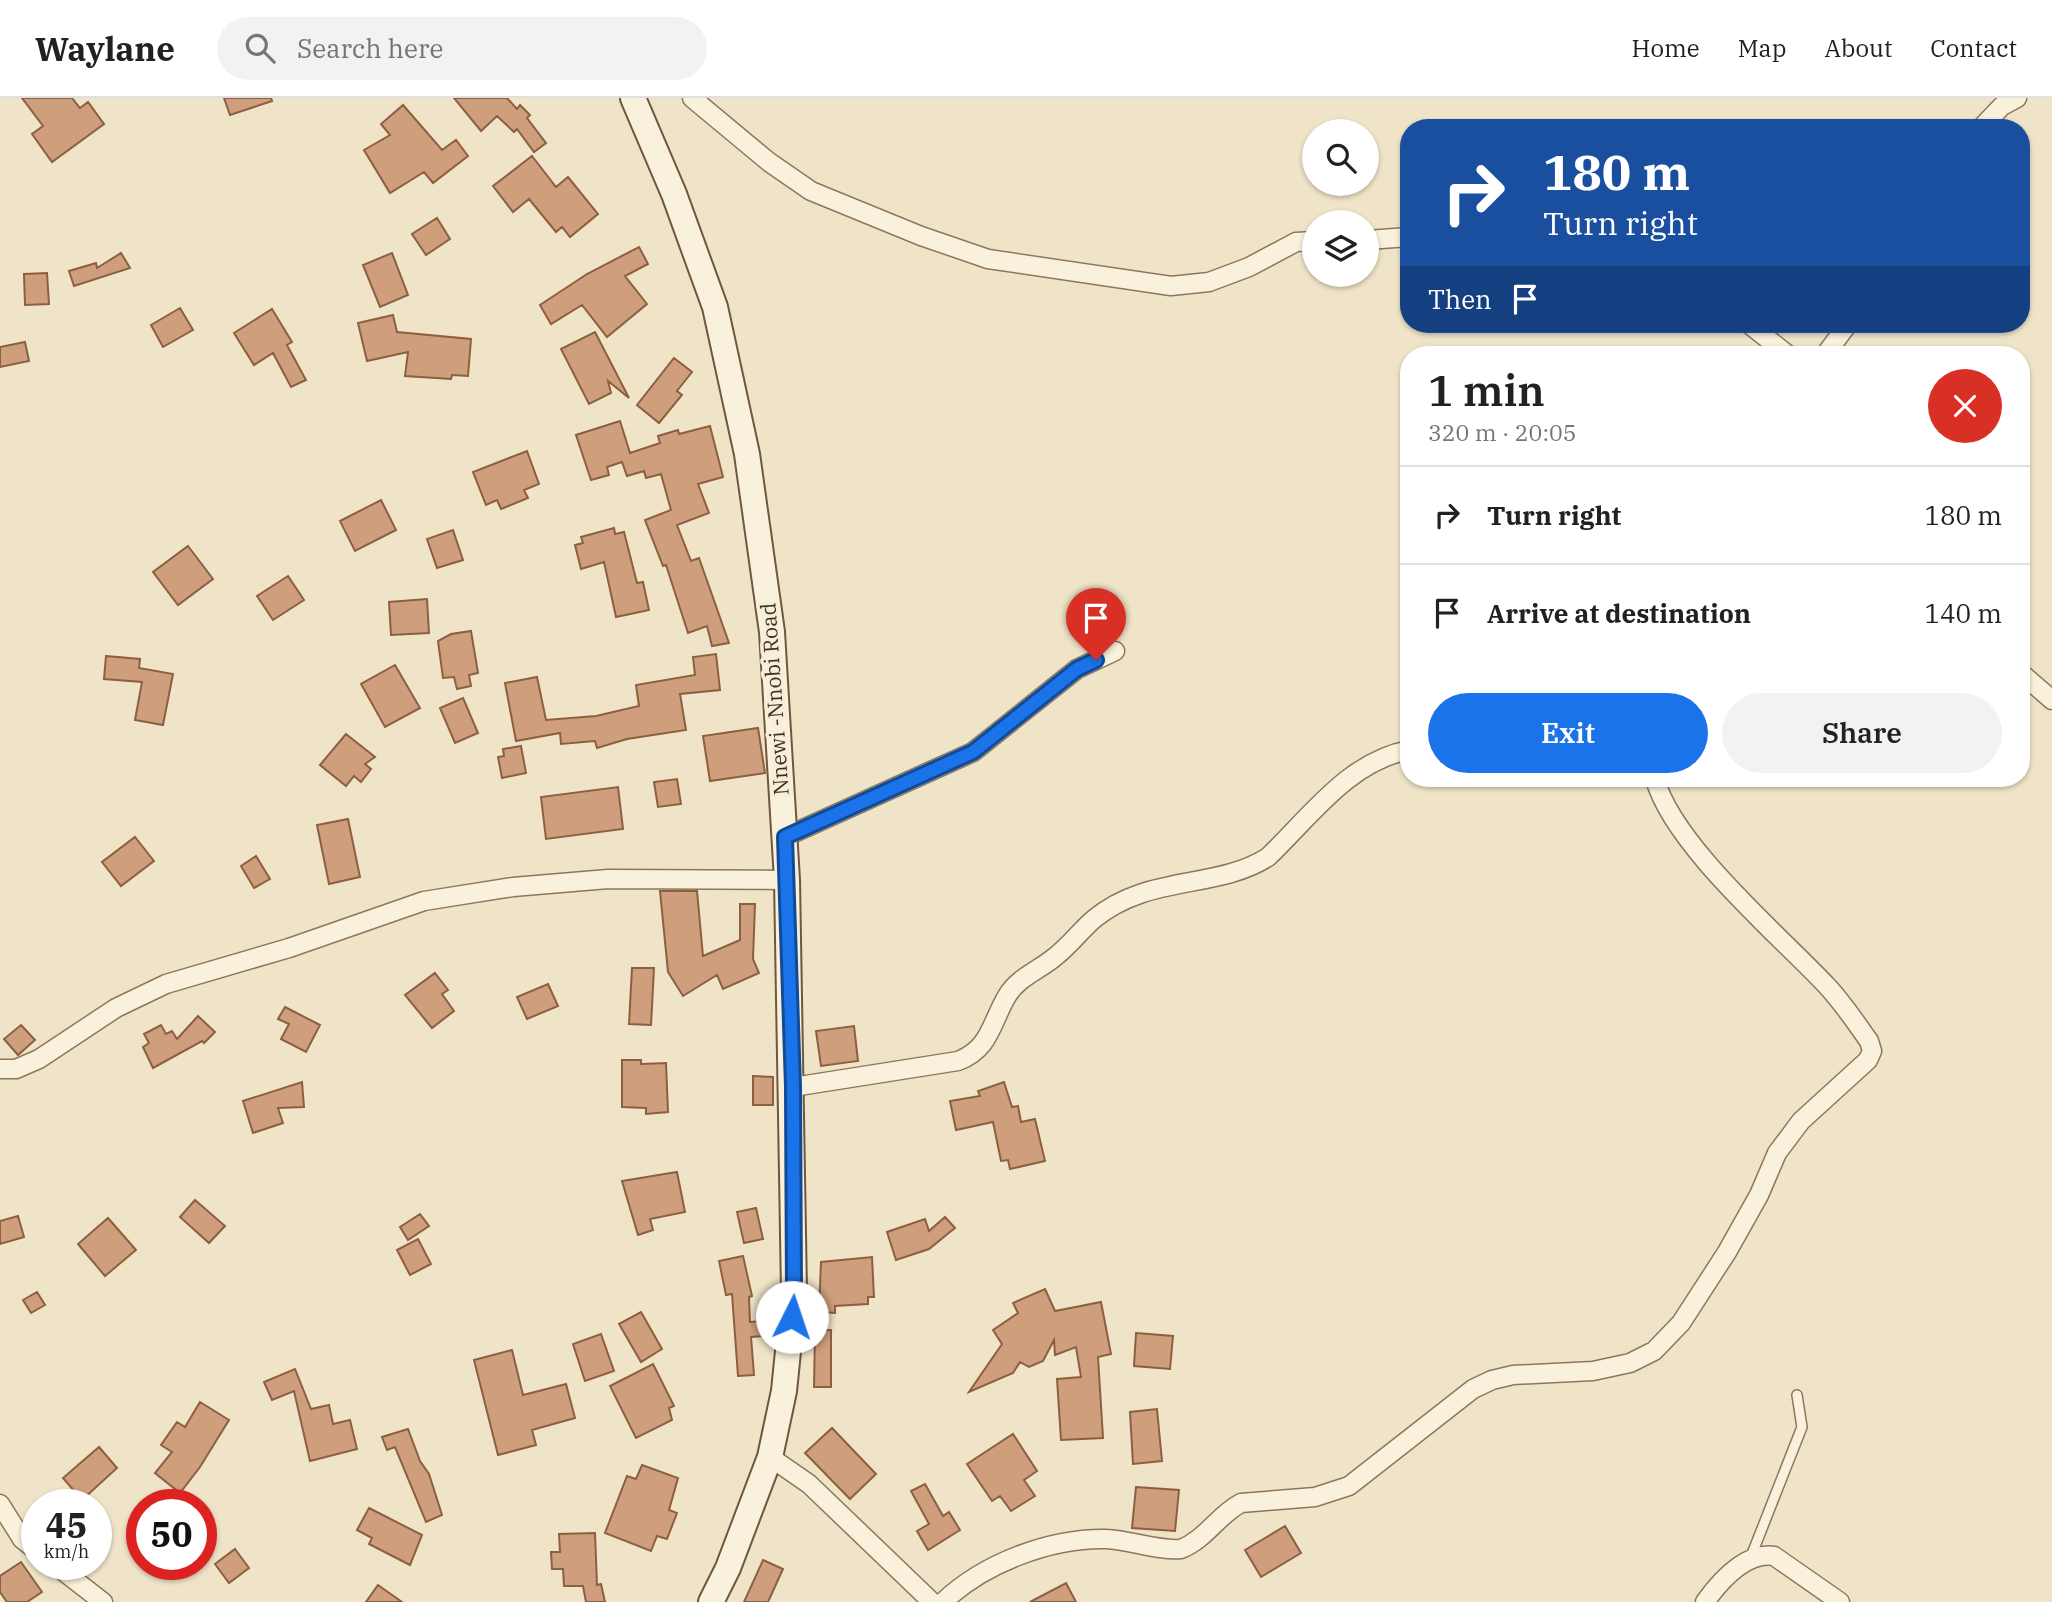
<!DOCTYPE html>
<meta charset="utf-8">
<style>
body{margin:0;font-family:"IBM Plex Serif",serif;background:#f2f2f2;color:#202124;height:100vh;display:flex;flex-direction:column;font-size:26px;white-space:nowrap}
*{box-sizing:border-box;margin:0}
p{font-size:23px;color:#757577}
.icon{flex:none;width:38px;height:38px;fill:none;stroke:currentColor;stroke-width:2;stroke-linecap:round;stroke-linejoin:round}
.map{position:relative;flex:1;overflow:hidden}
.sheet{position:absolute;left:1400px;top:248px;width:630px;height:441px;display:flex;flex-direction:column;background:#fff;border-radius:28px;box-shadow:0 2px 5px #0004}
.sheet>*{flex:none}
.guide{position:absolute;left:1400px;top:21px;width:630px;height:214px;border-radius:28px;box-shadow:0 2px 5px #0004;background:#1a4fa0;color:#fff;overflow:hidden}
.controls{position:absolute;left:1302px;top:21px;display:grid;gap:14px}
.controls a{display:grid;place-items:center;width:77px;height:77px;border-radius:50%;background:#fff;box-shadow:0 2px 5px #0004;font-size:35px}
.speed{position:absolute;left:21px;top:1391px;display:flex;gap:14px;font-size:35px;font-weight:700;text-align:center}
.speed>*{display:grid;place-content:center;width:91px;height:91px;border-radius:50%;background:#fff;box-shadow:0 2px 5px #0004;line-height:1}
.speed small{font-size:18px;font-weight:400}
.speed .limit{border:10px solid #d22;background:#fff;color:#111}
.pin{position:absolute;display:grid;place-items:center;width:60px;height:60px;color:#fff;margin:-72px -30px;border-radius:50% 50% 50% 0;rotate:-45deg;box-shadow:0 0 7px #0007}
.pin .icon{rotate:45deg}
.me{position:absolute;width:77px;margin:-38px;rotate:4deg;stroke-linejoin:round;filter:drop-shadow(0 0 5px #0008)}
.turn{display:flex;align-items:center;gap:24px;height:147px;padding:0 28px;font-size:32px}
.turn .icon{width:91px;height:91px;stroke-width:2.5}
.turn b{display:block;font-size:49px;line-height:60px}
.then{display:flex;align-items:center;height:66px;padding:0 28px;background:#0003;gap:14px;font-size:26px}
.round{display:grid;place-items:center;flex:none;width:74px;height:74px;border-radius:37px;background:#f2f2f2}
.overview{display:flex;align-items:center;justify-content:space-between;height:119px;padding:0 28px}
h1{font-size:42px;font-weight:600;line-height:52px}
.button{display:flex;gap:14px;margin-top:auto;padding:14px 28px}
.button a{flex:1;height:80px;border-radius:42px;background:#1a73e8;color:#fff;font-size:28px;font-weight:600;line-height:80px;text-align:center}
.button a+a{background:#f2f2f2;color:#202124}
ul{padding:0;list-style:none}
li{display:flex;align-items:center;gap:21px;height:98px;padding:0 28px;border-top:2px solid #e0e0e0}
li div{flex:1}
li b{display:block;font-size:26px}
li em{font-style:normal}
header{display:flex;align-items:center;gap:42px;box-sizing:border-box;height:98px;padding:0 35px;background:#fff;border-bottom:2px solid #e0e0e0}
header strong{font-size:33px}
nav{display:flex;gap:38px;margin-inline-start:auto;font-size:24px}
.search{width:490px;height:63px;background:#f2f2f2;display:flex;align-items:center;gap:18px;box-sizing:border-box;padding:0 24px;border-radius:38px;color:#757577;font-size:26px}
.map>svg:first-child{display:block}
.building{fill:#cf9f7d;stroke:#8d5f41;stroke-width:2}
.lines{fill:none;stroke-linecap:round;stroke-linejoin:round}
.service-casing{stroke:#8d765c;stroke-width:12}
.minor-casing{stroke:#8d765c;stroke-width:21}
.secondary-casing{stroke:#6f573f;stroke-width:28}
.service{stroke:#faf1dc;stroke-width:9}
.minor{stroke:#faf1dc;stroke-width:18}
.secondary{stroke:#faf1dc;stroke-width:24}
.route-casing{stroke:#114b97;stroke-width:18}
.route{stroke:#1a73e8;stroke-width:12}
.labels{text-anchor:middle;stroke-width:7;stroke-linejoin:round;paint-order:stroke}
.street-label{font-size:21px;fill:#3d2e20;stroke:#f7eed8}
</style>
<header>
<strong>Waylane</strong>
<div class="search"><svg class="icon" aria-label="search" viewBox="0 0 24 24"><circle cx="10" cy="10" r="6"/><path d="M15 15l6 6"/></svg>Search here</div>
<nav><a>Home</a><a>Map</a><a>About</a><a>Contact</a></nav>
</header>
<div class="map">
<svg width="2052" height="1504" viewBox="0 0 2052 1504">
<rect width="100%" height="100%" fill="#f0e4c8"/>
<path class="building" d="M22,0H72L80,10L88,4L104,26L52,64L32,36L43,28Z
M224,0H271L272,3L230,17Z
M454,0H507L517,11L520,7L530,17L527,20L546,45L534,54L517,31L514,34L497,18L481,33Z
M403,7L442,52L456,42L468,58L433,85L424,74L390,95L364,52L390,37L381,26Z
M532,58L556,89L568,79L598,116L570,139L562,129L556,134L529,101L513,114L493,88Z
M437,120L450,141L426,157L412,136Z
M639,149L648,166L625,178L647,206L607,239L582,207L551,226L540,207L587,176Z
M121,155L130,170L74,188L69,173L96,165L97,170Z
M392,155L408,197L380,209L363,167Z
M47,175L49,206L25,207L24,176Z
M180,210L193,232L163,249L151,227Z
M272,211L292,244L287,247L306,282L291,289L273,255L254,267L234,235Z
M393,217L397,234L471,241L468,278L452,277L451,281L405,278L408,254L367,263L358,225Z
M595,234L629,300L608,283L611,295L589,306L561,251Z
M25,244L29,263L0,269V249Z
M674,260L692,274L677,293L682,297L659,325L637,307Z
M620,323L630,355L660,345L658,338L678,332L679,336L710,328L723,379L698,386L709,415L677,427L691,463L699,460L729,545L712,548L707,528L688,535L666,467L663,468L645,422L671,412L661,376L646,380L644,373L627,378L622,364L607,369L609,377L591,382L576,337Z
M527,353L539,386L524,392L528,400L501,411L497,402L486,407L473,374Z
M381,402L396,432L355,453L340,423Z
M614,430L615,436L624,434L637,485L643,484L649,512L616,519L604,464L581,471L575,447L583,445L581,439Z
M453,432L463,462L437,470L427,441Z
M188,448L213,481L178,507L153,474Z
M288,478L304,502L273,522L257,498Z
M427,501L429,535L391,537L389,504Z
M471,533L478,575L469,577L471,588L457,591L454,579L443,580L438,543L451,536Z
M716,556L720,592L680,596L686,632L627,641L597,650L595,643L561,646L560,635L516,643L505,585L537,579L546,622L596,618L639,608L636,587L695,577L693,559Z
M106,558L140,561L139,570L173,576L163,627L135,622L142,584L104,581Z
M395,567L420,610L385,629L361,586Z
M463,600L478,635L455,645L440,610Z
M758,630L765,675L710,683L703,638Z
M346,636L375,659L365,666L371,671L361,684L354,678L346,688L320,667Z
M521,648L526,675L502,680L498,659L504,658L503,651Z
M677,681L681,706L658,709L654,684Z
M618,689L623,731L546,741L541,699Z
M348,721L360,779L329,786L317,727Z
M135,739L154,763L121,788L102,764Z
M256,758L270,781L254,790L241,768Z
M660,793H697L703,858L740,842V806H755L753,861L759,875L723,891L717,877L683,898L668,874Z
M632,870H654L651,927L629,926Z
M435,875L448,892L442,896L454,913L432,930L405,897Z
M548,886L558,908L527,921L517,899Z
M285,909L320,927L306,954L281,941L289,926L278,921Z
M198,918L215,934L204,945L202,943L153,970L143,949L149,945L144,936L161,927L166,936L172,933L177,941Z
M21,927L35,942L18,957L4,941Z
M854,928L858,963L821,968L816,933Z
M622,962H641V966L666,965L668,1014L646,1016V1010L622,1009Z
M753,978L773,979V1007H753Z
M302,984L304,1009L278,1010L283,1025L253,1035L243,1003Z
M1004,984L1012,1009L1018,1008L1021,1024L1035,1021L1045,1063L1010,1071L1008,1062L1001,1063L993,1024L956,1032L950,1003L980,998L978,993Z
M677,1074L685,1114L650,1121L653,1132L638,1137L622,1083Z
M195,1102L225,1128L209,1145L180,1119Z
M756,1110L763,1141L744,1145L737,1114Z
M420,1116L429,1128L408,1142L400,1129Z
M18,1118L24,1139L0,1146V1123Z
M945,1119L955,1130L929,1151L896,1162L887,1134L925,1121L929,1133Z
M108,1120L136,1152L105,1178L78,1146Z
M418,1141L431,1166L410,1177L397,1152Z
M743,1158L752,1198L749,1199L750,1224L762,1223L763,1238L751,1239L754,1277L738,1278L732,1196L726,1197L719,1163Z
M872,1159L874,1199H868V1206L835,1208V1215L819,1214L821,1164Z
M1045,1191L1055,1213L1101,1204L1111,1256L1098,1259L1103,1340L1061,1342L1057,1281L1081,1279L1076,1249L1055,1257L1054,1242L1043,1263L1029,1269L1020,1264L1013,1275L969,1294L1002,1246L993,1232L1018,1215L1013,1205Z
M37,1194L45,1207L31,1215L23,1202Z
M641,1214L662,1251L641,1264L619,1226Z
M815,1232H831V1289H814Z
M1136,1235L1173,1238L1170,1271L1134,1268Z
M601,1236L614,1273L585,1283L573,1246Z
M512,1252L523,1297L566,1286L575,1320L532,1332L536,1347L498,1357L474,1262Z
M653,1266L674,1308L669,1310L672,1322L636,1340L610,1288Z
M295,1271L311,1311L329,1307L333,1326L350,1322L357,1351L310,1363L294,1293L272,1302L264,1284Z
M200,1304L229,1322L200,1369L180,1395L155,1375L172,1354L161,1347L177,1324L185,1329Z
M1157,1311L1162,1363L1133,1366L1130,1314Z
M832,1330L876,1376L850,1401L805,1355Z
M408,1331L420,1363L429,1376L442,1417L426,1424L395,1349L387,1352L382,1339Z
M1013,1336L1037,1373L1024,1382L1035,1398L1011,1413L1000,1398L992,1403L967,1366Z
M99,1349L117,1370L82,1402L63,1380Z
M642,1367L678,1380L669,1412L677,1415L667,1441L657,1438L651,1453L605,1435L627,1378L636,1381Z
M925,1386L943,1418L949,1414L960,1432L928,1452L917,1433L929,1426L911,1393Z
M1136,1389L1179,1392L1175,1433L1132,1430Z
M369,1410L422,1437L410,1467L369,1446L372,1440L357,1432Z
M1285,1428L1301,1455L1261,1479L1245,1452Z
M595,1435L597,1487L601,1486L605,1504H586L583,1488H564L563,1471H552L551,1454H560L559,1436Z
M235,1451L249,1470L229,1485L215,1466Z
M763,1462L783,1471L768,1504H744Z
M21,1464L42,1494L27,1504H7L0,1494V1478Z
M1066,1485L1076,1504H1030Z
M378,1487L402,1504H366Z"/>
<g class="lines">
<defs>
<path id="service" d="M1750,1461L1802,1329L1797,1297"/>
<path id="minor" d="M692,0L769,64L811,93L921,138L988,161L1171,188L1209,184L1249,169L1296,144L1314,143
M1981,30L2002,8L2017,0
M1367,142L1409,139
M1749,226L1788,257
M1825,257L1848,226
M2021,575L2052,602
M785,739L973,654L1077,571L1115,553
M0,971H16L39,961L116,910L166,886L289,850L424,803L513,789L608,781L787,782
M793,989L958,963C990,951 991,925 1007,898C1018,879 1040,872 1056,858C1070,847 1081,832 1094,821C1148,776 1216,792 1268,759C1310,719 1349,663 1409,652
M770,1359L809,1386L932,1504
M0,1406L22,1441L37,1453
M54,1466L103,1504
M943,1504C984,1465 1050,1440 1106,1441C1131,1442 1157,1453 1181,1451C1206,1441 1218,1417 1241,1405L1315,1399L1349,1388L1473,1291L1492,1282L1513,1277L1593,1273L1630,1265L1654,1253L1681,1225L1727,1154L1759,1097L1777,1055L1801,1023L1868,962L1872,953L1869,943C1856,925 1843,905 1827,888C1778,836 1673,747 1655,681
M1705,1504C1721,1482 1746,1454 1774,1458L1840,1504"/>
<path id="secondary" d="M633,0L674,96L715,209L747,356L772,534L787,782L794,1194L784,1293L770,1359L728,1470L711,1504"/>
</defs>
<use href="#service" class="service-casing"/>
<use href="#minor" class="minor-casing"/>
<use href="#secondary" class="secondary-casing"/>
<use href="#service" class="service"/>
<use href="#minor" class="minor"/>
<use href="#secondary" class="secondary"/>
</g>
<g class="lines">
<defs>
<path id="route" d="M792,1219L794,1194L793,989L785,739L973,654L1077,571L1096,562"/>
</defs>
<use href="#route" class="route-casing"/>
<use href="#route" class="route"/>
</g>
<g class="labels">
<g class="street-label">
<text transform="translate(775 601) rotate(-94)" y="7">Nnewi -Nnobi Road</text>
</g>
</g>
</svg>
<div class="controls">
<a><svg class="icon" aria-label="search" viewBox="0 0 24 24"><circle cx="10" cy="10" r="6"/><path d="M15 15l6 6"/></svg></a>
<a><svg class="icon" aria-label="layers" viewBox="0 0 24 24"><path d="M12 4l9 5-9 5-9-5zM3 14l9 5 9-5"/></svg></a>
</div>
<div class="speed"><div>45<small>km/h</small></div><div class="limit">50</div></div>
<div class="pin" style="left:1096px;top:562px;background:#d93025"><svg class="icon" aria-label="arrive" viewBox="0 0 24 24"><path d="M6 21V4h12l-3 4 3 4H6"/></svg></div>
<svg class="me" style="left:792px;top:1219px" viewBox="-20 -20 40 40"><circle r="19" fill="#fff"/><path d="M0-13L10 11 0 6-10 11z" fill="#1a73e8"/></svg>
<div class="guide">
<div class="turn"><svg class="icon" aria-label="right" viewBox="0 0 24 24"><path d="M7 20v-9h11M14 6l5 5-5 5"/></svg><div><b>180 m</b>Turn right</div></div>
<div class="then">Then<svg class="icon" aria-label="arrive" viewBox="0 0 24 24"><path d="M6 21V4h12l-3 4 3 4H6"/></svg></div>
</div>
<section class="sheet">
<div class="overview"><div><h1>1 min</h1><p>320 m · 20:05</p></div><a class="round" style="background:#d93025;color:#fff"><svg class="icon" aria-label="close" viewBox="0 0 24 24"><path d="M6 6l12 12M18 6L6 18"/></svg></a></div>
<ul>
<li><svg class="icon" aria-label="right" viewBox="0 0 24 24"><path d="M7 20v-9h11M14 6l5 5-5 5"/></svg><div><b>Turn right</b></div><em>180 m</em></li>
<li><svg class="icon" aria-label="arrive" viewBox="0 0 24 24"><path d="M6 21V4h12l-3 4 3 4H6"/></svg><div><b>Arrive at destination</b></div><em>140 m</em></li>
</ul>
<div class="button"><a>Exit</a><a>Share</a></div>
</section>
</div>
